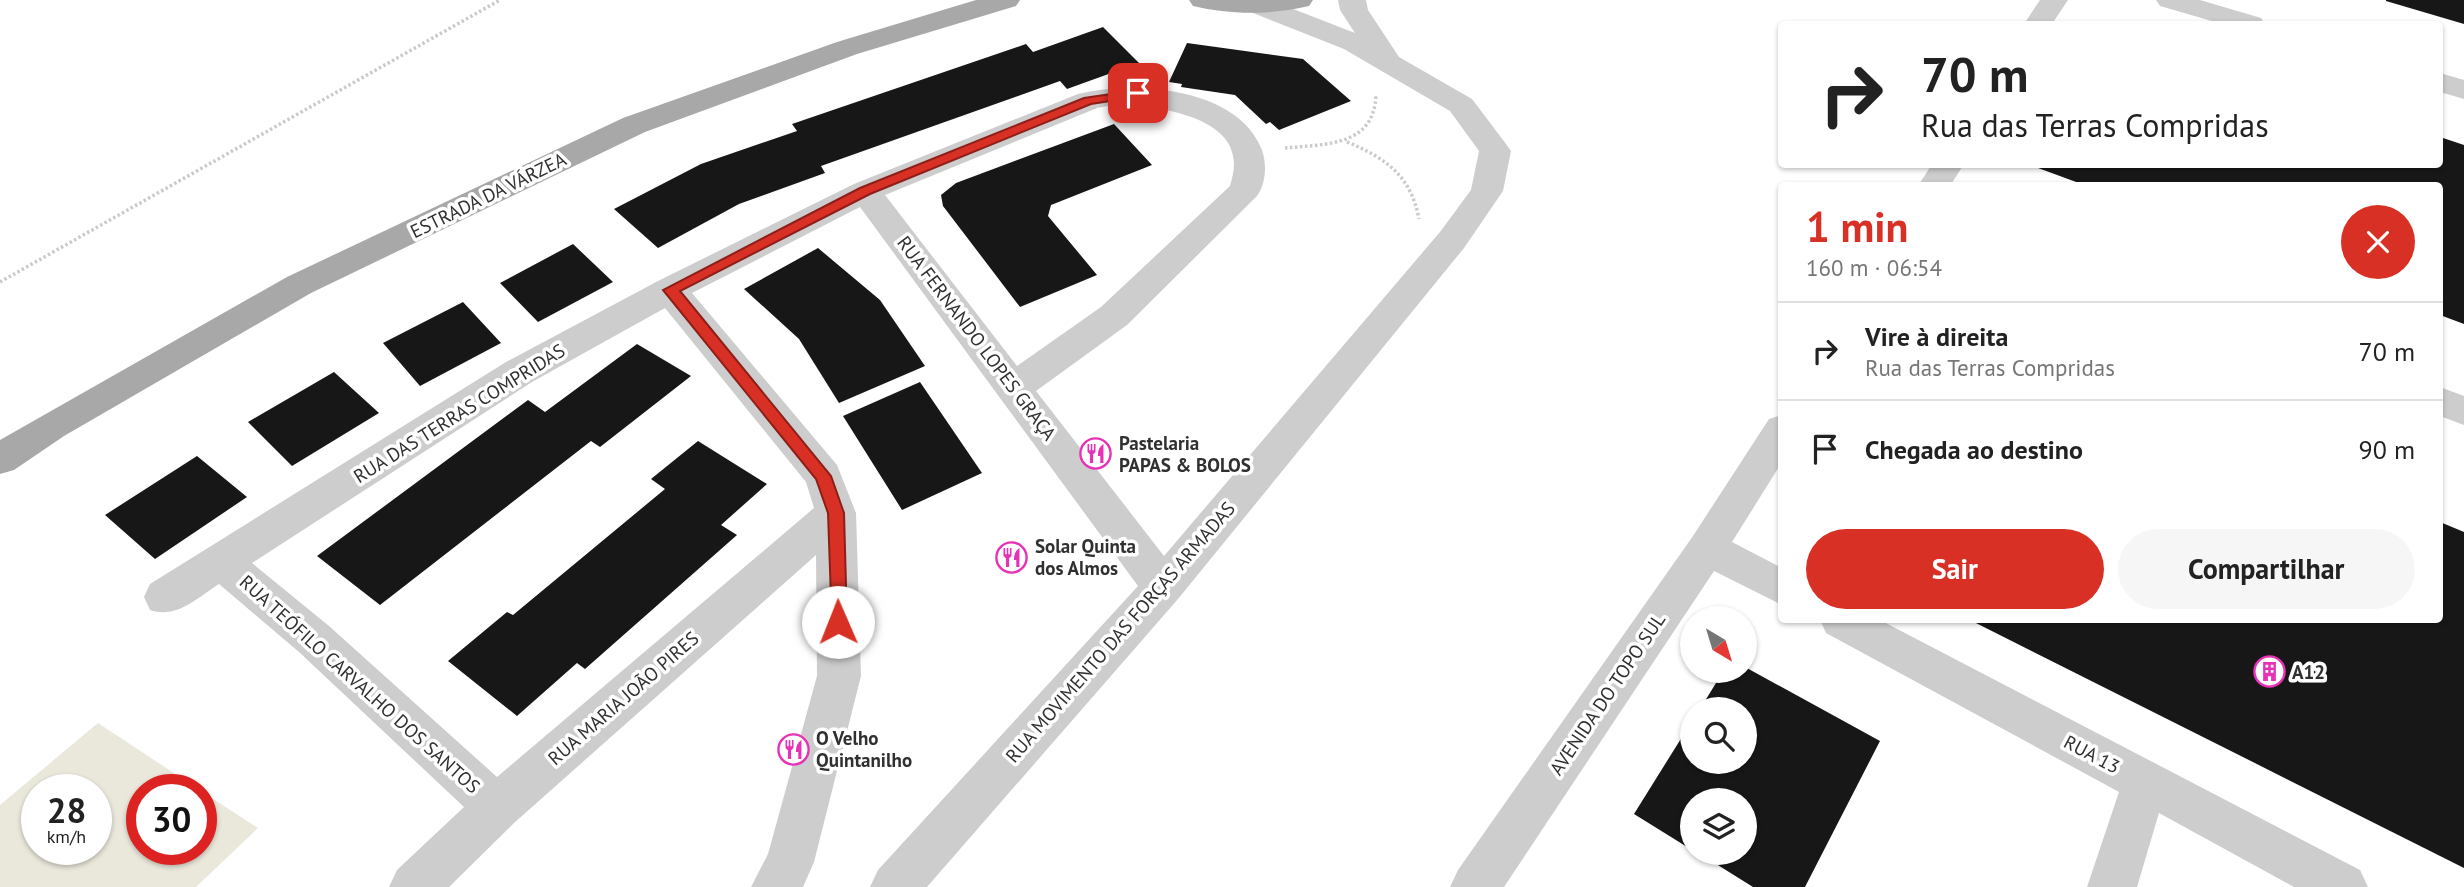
<!DOCTYPE html>
<html lang="pt">
<meta charset="utf-8">
<style>
body{margin:0;font-family:"PT Sans",sans-serif;background:#f6f6f6;color:#222;height:100vh;display:flex;flex-direction:column;font-size:26px;white-space:nowrap}
*{box-sizing:border-box;margin:0}
p{font-size:23px;color:#767676}
.icon{flex:none;width:38px;height:38px;fill:none;stroke:currentColor;stroke-width:2;stroke-linecap:round;stroke-linejoin:round}
.map{position:relative;flex:1;overflow:hidden}
.panel{position:absolute;left:1778px;top:182px;width:665px;height:441px;display:flex;flex-direction:column;background:#fff;border-radius:7px;box-shadow:0 2px 5px #0004}
.panel>*{flex:none}
.hud{position:absolute;left:1778px;top:21px;width:665px;height:147px;border-radius:7px;box-shadow:0 2px 5px #0004;background:#fff;color:#222;overflow:hidden}
.needle{width:46px;rotate:142deg}
.tools{position:absolute;left:1680px;top:606px;display:grid;gap:14px}
.tools a{display:grid;place-items:center;width:77px;height:77px;border-radius:50%;background:#fff;box-shadow:0 2px 5px #0004;font-size:35px}
.speed{position:absolute;left:21px;top:774px;display:flex;gap:14px;font-size:35px;font-weight:700;text-align:center}
.speed>*{display:grid;place-content:center;width:91px;height:91px;border-radius:50%;background:#fff;box-shadow:0 2px 5px #0004;line-height:1}
.speed small{font-size:18px;font-weight:400}
.speed .limit{border:10px solid #d22;background:#fff;color:#111}
.pin{position:absolute;display:grid;place-items:center;width:60px;height:60px;color:#fff;margin:-30px;border-radius:14px;box-shadow:0 4px 10px #0006}
.me{position:absolute;width:77px;margin:-38px;rotate:359deg;stroke-linejoin:round;filter:drop-shadow(0 0 5px #0008)}
.turn{display:flex;align-items:center;gap:24px;height:147px;padding:0 28px;font-size:32px}
.turn .icon{width:91px;height:91px;stroke-width:2.5}
.turn b{display:block;font-size:49px;line-height:60px}
.round{display:grid;place-items:center;flex:none;width:74px;height:74px;border-radius:37px;background:#f6f6f6}
.headline{display:flex;align-items:center;justify-content:space-between;height:119px;padding:0 28px}
h1{font-size:42px;font-weight:800;line-height:52px;color:#d93025}
.button{display:flex;gap:14px;margin-top:auto;padding:14px 28px}
.button a{flex:1;height:80px;border-radius:42px;background:#d93025;color:#fff;font-size:28px;font-weight:800;line-height:80px;text-align:center}
.button a+a{background:#f6f6f6;color:#222}
ul{padding:0;list-style:none}
li{display:flex;align-items:center;gap:21px;height:98px;padding:0 28px;border-top:2px solid #e0e0e0}
li div{flex:1}
li b{display:block;font-size:26px}
li em{font-style:normal}
.map>svg:first-child{display:block}
.green{fill:#eae7db;fill-rule:evenodd}
.building{fill:#171717}
.lines{fill:none;stroke-linecap:round;stroke-linejoin:round}
.path{stroke:#cacaca;stroke-width:3.5;stroke-dasharray:2.5 2.5;stroke-linecap:butt}
.minor{fill:#cdcdcd;fill-rule:evenodd}
.major{fill:#a8a8a8;fill-rule:evenodd}
.route{fill:#d93025;stroke:#8d1f18;stroke-width:2}
.labels{text-anchor:middle;stroke-width:7;stroke-linejoin:round;paint-order:stroke}
.street-label{font-size:19px;fill:#303030;stroke:#fff}
.poi-label{font-size:19px;font-weight:bold;fill:#303030;stroke:#fff;text-anchor:start}
</style>
<div class="map">
<svg width="2464" height="887" viewBox="0 0 2464 887">
<rect width="100%" height="100%" fill="#fff"/>
<path class="green" d="M98,723L198,789H142V849H201V791L258,828L196,887H0V805ZM37,789H96V849H37Z"/>
<path class="building" d="M2464,0V24L2386,1V0Z
M1103,27L1139,63L1067,89L1060,81L821,166L825,173L739,204L658,248L614,209L701,164L797,131L792,124L1026,44L1033,52Z
M1187,43L1303,59L1351,101L1279,130L1270,122L1266,124L1235,95L1181,87L1182,84L1169,82Z
M1114,124L1152,165L1051,205L1048,216L1097,275L1020,307L943,206L941,195L956,183Z
M2440,137L2464,145V324L2440,315V186H2087L2030,165L2440,164Z
M573,244L613,282L538,322L500,283Z
M818,248L880,300L925,366L839,403L799,339L744,289Z
M463,302L501,343L420,386L383,343Z
M637,344L691,376L600,447L591,441L380,605L317,556L528,400L545,412Z
M334,372L379,413L292,466L248,422Z
M920,382L982,473L902,510L843,416Z
M698,441L767,484L721,525L737,535L585,669L577,663L517,716L448,661L507,612L513,615L665,489L651,479Z
M197,456L247,497L155,559L105,515Z
M2440,522L2464,532V868L1970,620H2440Z
M1745,667L1880,741L1805,887H1753L1697,852H1745V800H1692V850L1634,814L1692,721V761H1745V709H1700L1724,670H1745Z"/>
<g class="lines">
<path class="path" d="M1347,142C1386,158 1411,176 1419,219
M1285,148C1325,144 1374,147 1376,95
M0,282L500,0"/>
<path class="minor" d="M1247,0H1270L1355,33L1340,10L1338,0H1366L1368,10L1399,57L1472,99L1506,144L1511,151L1503,191L1464,248L1178,599L927,887H870L878,870L1138,586L860,207L692,293L837,465L856,513L861,676L814,862L803,887H751L768,854L817,676L816,555L514,823L449,887H389L397,870L464,807L299,652L219,584C197,598 177,619 150,610L144,597L150,584L506,362L658,281L854,184L1078,94C1134,80 1238,87 1262,150C1267,165 1266,183 1257,196L1127,325L1036,391L1164,556L1440,232L1471,190L1479,151L1450,111L1344,49L1248,11L1244,5ZM1113,105C1148,105 1234,113 1234,164C1234,171 1232,179 1230,186L1101,307L1017,366L885,195L1097,108ZM665,308L806,482L814,508L497,777L329,626L252,563L532,382Z
M2040,0H2068L2052,24H2024Z
M2156,0H2200L2261,18L2265,24H2222L2160,6Z
M2440,73L2464,80V99L2440,92Z
M1932,164H1964L1950,186H1918Z
M2440,387L2464,396V425L2440,416Z
M1782,415V462L1732,542L1782,568V605L1714,571L1504,887H1450L1458,870L1693,536L1769,419Z
M1820,620H1880L2360,870L2368,887H2294L2159,813L2137,887H2087L2119,792L1826,633Z"/>
<path class="major" d="M976,0H1020L1016,6L857,54L645,132L311,293L64,436L14,470L0,474V440L287,277L623,118L837,42Z
M1189,0H1313L1309,6C1272,15 1230,15 1193,6Z"/>
</g>
<path class="route" d="M1138,90L1144,93L1142,96L1091,104L870,194L680,291L831,476L844,513L847,622L844,627H832L828,513L816,479L663,290L860,188L1084,98Z"/>
<defs>
<symbol id="restaurant-ring" viewBox="-11 -11 22 22"><circle r="9.5" fill="#fff" stroke="#e731b6" stroke-width="1.5"/><path d="M-5-6h1v4h1v-4h1v4h1v-4h1v5L-1.5 .5V6h-2V.5L-5-1ZM5-6V6H3V1.5H1.5Q1.5-4 5-6Z" fill="#e731b6"/></symbol>
<symbol id="building-ring" viewBox="-11 -11 22 22"><circle r="9.5" fill="#fff" stroke="#e731b6" stroke-width="1.5"/><path d="M-4-6H4V6H1V3H-1V6H-4ZM-2.5-4.3h1.7v1.8h-1.7ZM.8-4.3h1.7v1.8H.8ZM-2.5-1h1.7V.8h-1.7ZM.8-1h1.7V.8H.8Z" fill="#e731b6"/></symbol>
</defs>
<g fill-rule="evenodd">
<use href="#restaurant-ring" x="1078" y="436" width="35" height="35"/>
<use href="#restaurant-ring" x="994" y="540" width="35" height="35"/>
<use href="#building-ring" x="2252" y="654" width="35" height="35"/>
<use href="#restaurant-ring" x="776" y="732" width="35" height="35"/>
</g>
<g class="labels">
<g class="street-label">
<text transform="translate(488 195) rotate(-26)" y="7">ESTRADA DA VÁRZEA</text>
<text transform="translate(977 338) rotate(53)" y="7">RUA FERNANDO LOPES GRAÇA</text>
<text transform="translate(459 413) rotate(-32)" y="7">RUA DAS TERRAS COMPRIDAS</text>
<text transform="translate(1120 632) rotate(-49)" y="7">RUA MOVIMENTO DAS FORÇAS ARMADAS</text>
<text transform="translate(360 684) rotate(42)" y="7">RUA TEÓFILO CARVALHO DOS SANTOS</text>
<text transform="translate(1607 694) rotate(-56)" y="7">AVENIDA DO TOPO SUL</text>
<text transform="translate(623 698) rotate(-41)" y="7">RUA MARIA JOÃO PIRES</text>
<text transform="translate(2092 754) rotate(28)" y="7">RUA 13</text>
</g>
<g class="poi-label">
<text x="1119" y="450">Pastelaria<tspan x="1119" dy="22">PAPAS &amp; BOLOS</tspan></text>
<text x="1035" y="553">Solar Quinta<tspan x="1035" dy="22">dos Almos</tspan></text>
<text x="2292" y="679">A12</text>
<text x="816" y="745">O Velho<tspan x="816" dy="22">Quintanilho</tspan></text>
</g>
</g>
</svg>
<div class="tools">
<a><svg class="needle" viewBox="-14 -14 28 28"><path d="M0-13l5 13h-10z" fill="#e53935"/><path d="M0 13l5-13h-10z" fill="#767676"/></svg></a>
<a><svg class="icon" aria-label="search" viewBox="0 0 24 24"><circle cx="10" cy="10" r="6"/><path d="M15 15l6 6"/></svg></a>
<a><svg class="icon" aria-label="layers" viewBox="0 0 24 24"><path d="M12 4l9 5-9 5-9-5zM3 14l9 5 9-5"/></svg></a>
</div>
<div class="speed"><div>28<small>km/h</small></div><div class="limit">30</div></div>
<div class="pin" style="left:1138px;top:93px;background:#d93025"><svg class="icon" aria-label="arrive" viewBox="0 0 24 24"><path d="M6 21V4h12l-3 4 3 4H6"/></svg></div>
<svg class="me" style="left:838px;top:622px" viewBox="-20 -20 40 40"><circle r="19" fill="#fff"/><path d="M0-13L10 11 0 6-10 11z" fill="#d93025"/></svg>
<div class="hud">
<div class="turn"><svg class="icon" aria-label="right" viewBox="0 0 24 24"><path d="M7 20v-9h11M14 6l5 5-5 5"/></svg><div><b>70 m</b>Rua das Terras Compridas</div></div>
</div>
<section class="panel">
<div class="headline"><div><h1>1 min</h1><p>160 m · 06:54</p></div><a class="round" style="background:#d93025;color:#fff"><svg class="icon" aria-label="close" viewBox="0 0 24 24"><path d="M6 6l12 12M18 6L6 18"/></svg></a></div>
<ul>
<li><svg class="icon" aria-label="right" viewBox="0 0 24 24"><path d="M7 20v-9h11M14 6l5 5-5 5"/></svg><div><b>Vire à direita</b><p>Rua das Terras Compridas</p></div><em>70 m</em></li>
<li><svg class="icon" aria-label="arrive" viewBox="0 0 24 24"><path d="M6 21V4h12l-3 4 3 4H6"/></svg><div><b>Chegada ao destino</b></div><em>90 m</em></li>
</ul>
<div class="button"><a>Sair</a><a>Compartilhar</a></div>
</section>
</div>
